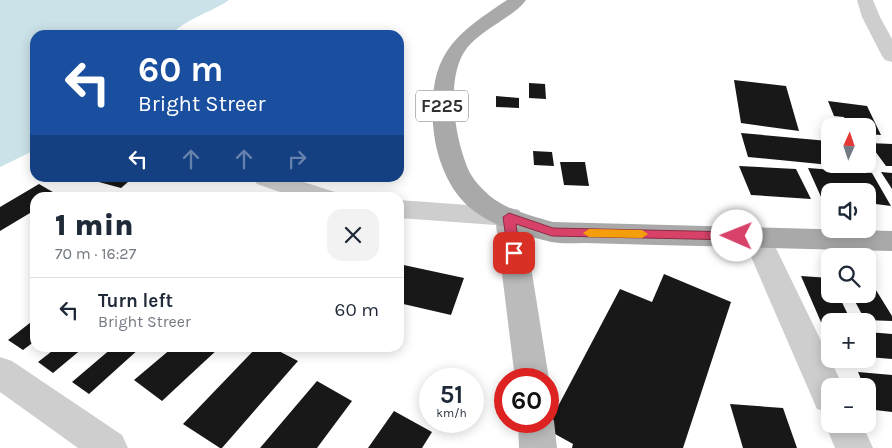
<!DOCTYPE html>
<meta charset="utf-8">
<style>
body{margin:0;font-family:Karla,sans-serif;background:#f2f2f3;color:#1f2937;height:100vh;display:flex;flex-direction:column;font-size:19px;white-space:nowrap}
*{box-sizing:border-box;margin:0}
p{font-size:16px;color:#747a83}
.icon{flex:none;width:28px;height:28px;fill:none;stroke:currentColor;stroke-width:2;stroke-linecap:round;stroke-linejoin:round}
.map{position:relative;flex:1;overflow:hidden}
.drawer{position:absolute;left:30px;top:192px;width:374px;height:160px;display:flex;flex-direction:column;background:#fff;border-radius:15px;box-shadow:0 2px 12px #0003}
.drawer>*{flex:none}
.top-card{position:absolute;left:30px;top:30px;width:374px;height:152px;border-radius:15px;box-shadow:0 2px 12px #0003;background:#1a4fa0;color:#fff;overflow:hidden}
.needle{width:32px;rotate:3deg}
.fabs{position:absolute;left:821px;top:118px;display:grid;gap:10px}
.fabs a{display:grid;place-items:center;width:55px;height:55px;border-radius:10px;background:#fff;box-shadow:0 2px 12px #0003;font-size:25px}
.speed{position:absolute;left:419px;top:368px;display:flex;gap:10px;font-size:25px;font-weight:700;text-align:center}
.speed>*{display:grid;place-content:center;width:65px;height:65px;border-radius:50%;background:#fff;box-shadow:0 2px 12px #0003;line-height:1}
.speed small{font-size:12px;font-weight:400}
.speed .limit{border:8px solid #d22;background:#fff;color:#111}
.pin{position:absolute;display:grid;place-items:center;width:42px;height:42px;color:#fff;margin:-21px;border-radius:10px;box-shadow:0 2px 8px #0006}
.me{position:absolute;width:55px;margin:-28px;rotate:271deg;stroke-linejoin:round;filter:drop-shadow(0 0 4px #0008)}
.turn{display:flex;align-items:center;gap:18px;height:105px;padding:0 25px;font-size:22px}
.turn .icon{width:65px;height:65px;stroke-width:2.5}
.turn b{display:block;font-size:35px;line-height:42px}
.lanes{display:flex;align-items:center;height:48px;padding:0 25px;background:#0003;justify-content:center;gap:25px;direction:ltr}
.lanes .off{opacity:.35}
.round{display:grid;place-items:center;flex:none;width:52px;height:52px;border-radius:15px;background:#f2f2f3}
.head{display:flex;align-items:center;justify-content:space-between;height:85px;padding:0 25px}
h1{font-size:30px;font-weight:800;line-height:38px}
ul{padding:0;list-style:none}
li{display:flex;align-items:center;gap:15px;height:65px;padding:0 25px;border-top:1px solid #e0e1e3}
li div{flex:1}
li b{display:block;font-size:19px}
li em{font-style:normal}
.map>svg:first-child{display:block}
.water{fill:#cbe2e8}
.building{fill:#181818}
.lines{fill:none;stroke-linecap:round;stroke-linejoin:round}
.street{fill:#cecece;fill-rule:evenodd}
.secondary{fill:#bbb;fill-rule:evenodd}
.primary{fill:#a9a9a9;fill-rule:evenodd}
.route{fill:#d84268;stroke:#8c2b44}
.slow{fill:#f59e0b}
.labels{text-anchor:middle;stroke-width:5;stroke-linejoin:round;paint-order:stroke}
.shield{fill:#fff;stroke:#6f6f6f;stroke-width:1}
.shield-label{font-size:18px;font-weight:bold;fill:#313131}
</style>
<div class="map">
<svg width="892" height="448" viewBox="0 0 892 448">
<rect width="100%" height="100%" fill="#fff"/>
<path class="water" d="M0,0H229C211,13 186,18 171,35H35V150L0,167Z"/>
<path class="building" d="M734,80L786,86L799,131L741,123Z
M529,83L545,84L546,99L529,98Z
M496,96L519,98V108L496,107Z
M828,101L867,106L881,135L868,134V126H847L844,117L834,116Z
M741,133L828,141L830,146V165L748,157Z
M869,143L892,144V166H886Z
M533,151L552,152L554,166L534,165Z
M560,162H585L589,186L564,185Z
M739,166L796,169L811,199L751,195Z
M808,168L872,173L891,206L868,203V191H830V200L822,199Z
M881,172L892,173V189Z
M84,178H111L128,182L121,188Z
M39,184L58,195L55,198H35V210L0,231V207Z
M399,264L464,278L451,315L399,303Z
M664,274L731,302L683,448H572L573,444L546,429L620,289L652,302Z
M801,276L830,278V294H838L851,321H830V343Z
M868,282H871L892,316V321L865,320L851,294H868Z
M35,319V341L23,350L8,340Z
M868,332L892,334V359L868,357Z
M56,348H83L53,373L38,362Z
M112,348H140L89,394L72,382Z
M172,348H219L162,401L134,380Z
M256,348H273L298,361L222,448H220L183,424Z
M858,372L892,375V412L875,410L868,394V386H864Z
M317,381L352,401L317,448H260Z
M730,404L783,408L797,448H743Z
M394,411L432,432L422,448H368Z"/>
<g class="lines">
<path class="street" d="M857,0H873L880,17L892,39V62L885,60L882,56L862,17Z
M253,178H291L335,192L339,198H297L257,184Z
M399,200L509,208L519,210L523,217L519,224L509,226L399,218Z
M756,226L766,229L770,236L843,386H830V424H862L873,448H835L825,424L829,413L817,409L742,236L746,229Z
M0,357L12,361L122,435L128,448H78L0,392Z"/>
<path class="secondary" d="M509,208L519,210L523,217L549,379L548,383V379H515L495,217L499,210Z
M548,408L554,421L557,448H519L518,421H548Z"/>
<path class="primary" d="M507,0H526C515,16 482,29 467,48C444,77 455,142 470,173C475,182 482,189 490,196C507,210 532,216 553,222L892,231V251C814,249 735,247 657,245C633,244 609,244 585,243C574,243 562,244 551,242C528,237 492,225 474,211C448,192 435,155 433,124C429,54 453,36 507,0Z"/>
</g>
<path class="route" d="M509,213L553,228L737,232L743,236L737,240L552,236L516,224L520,253L514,257L508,253L503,217Z"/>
<path class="slow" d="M589,229L642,230L648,234L642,238L589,237L583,233Z"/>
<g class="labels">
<rect class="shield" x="416" y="90.5" width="52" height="31" rx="4"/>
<g class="shield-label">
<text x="442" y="112">F225</text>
</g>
</g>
</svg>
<div class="fabs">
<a><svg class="needle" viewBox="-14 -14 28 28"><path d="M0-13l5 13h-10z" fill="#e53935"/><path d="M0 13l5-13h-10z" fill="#747a83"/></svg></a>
<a><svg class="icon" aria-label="sound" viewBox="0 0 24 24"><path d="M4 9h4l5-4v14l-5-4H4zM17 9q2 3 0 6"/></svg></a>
<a><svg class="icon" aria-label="search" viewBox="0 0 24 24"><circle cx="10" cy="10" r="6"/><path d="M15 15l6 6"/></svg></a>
<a>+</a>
<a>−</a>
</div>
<div class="speed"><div>51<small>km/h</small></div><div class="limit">60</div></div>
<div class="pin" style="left:514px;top:253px;background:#d93025"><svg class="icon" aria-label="arrive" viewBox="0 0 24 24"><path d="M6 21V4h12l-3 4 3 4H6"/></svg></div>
<svg class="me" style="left:737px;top:236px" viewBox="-20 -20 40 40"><circle r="19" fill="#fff"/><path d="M0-13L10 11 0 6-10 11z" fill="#d84268"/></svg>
<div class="top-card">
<div class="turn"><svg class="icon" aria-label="left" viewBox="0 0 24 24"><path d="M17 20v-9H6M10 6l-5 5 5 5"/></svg><div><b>60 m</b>Bright Streer</div></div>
<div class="lanes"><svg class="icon" aria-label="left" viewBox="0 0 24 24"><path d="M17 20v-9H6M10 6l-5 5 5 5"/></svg><svg class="icon off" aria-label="ahead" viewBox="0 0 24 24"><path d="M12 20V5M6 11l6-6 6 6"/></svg><svg class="icon off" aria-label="ahead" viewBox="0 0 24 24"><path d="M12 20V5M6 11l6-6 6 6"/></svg><svg class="icon off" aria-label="right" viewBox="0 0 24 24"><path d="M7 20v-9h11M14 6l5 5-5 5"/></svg></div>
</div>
<section class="drawer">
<div class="head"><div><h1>1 min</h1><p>70 m · 16:27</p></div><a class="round"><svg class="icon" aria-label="close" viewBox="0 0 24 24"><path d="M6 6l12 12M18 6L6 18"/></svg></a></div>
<ul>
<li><svg class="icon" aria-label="left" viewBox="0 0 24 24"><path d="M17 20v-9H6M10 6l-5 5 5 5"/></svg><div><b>Turn left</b><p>Bright Streer</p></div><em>60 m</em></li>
</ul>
</section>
</div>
